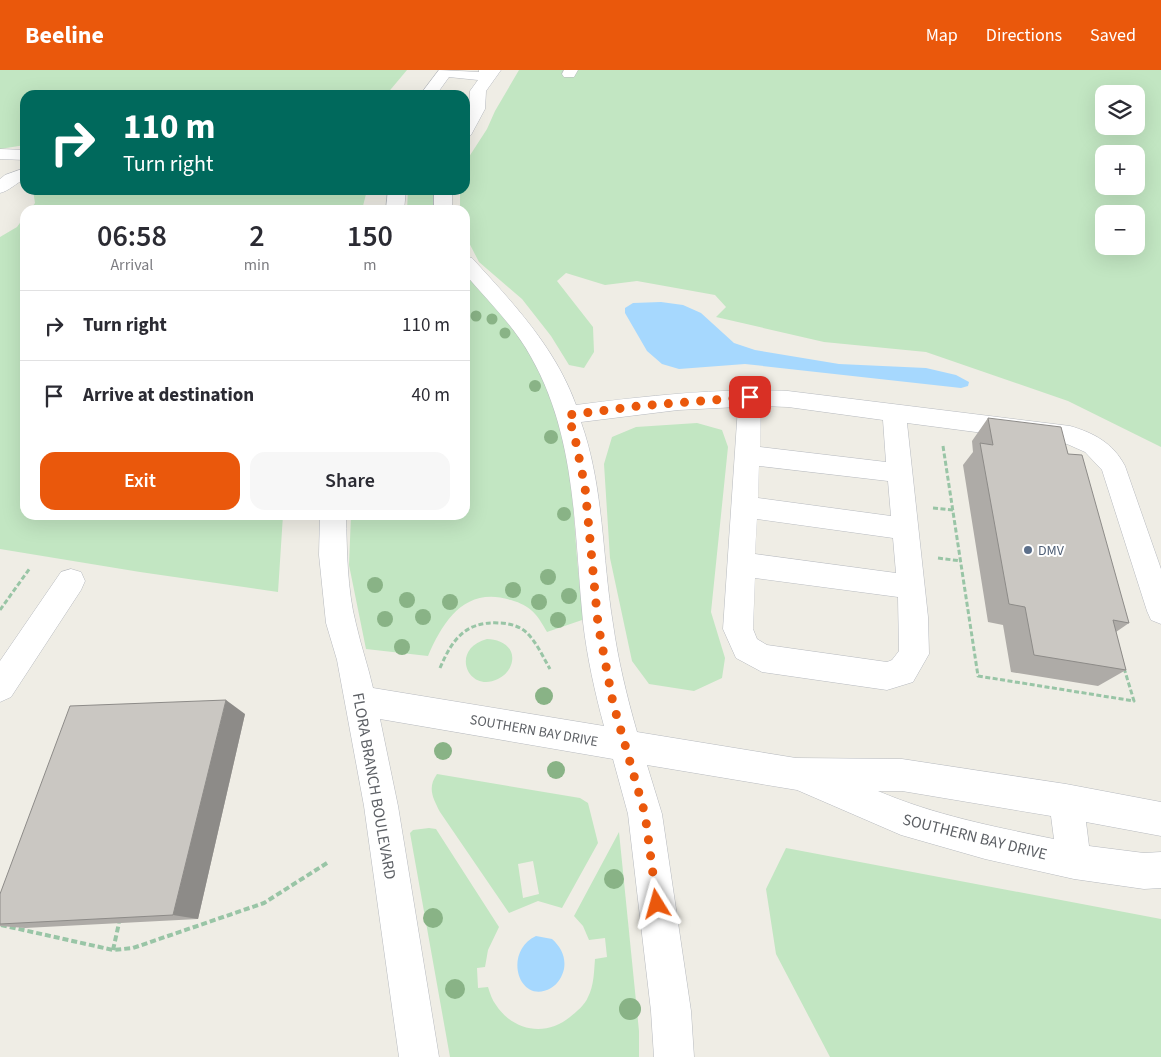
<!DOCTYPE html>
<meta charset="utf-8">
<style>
body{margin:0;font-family:"Source Sans 3",sans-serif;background:#f7f7f7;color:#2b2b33;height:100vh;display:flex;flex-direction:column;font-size:19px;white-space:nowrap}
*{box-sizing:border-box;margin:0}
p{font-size:16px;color:#7c7c81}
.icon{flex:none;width:28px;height:28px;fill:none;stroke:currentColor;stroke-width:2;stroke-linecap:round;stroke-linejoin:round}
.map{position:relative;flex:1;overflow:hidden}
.drawer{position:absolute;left:20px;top:135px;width:450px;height:315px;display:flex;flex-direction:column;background:#fff;border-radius:15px;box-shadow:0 5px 20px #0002}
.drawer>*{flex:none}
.top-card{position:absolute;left:20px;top:20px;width:450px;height:105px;border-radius:15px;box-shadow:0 5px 20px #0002;background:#00695c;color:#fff;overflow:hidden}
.controls{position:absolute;left:1095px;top:15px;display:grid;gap:10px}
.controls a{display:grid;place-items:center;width:50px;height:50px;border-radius:10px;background:#fff;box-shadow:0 5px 20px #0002;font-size:25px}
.pin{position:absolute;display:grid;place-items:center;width:42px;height:42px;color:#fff;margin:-21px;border-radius:10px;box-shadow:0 2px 8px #0006}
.me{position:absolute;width:55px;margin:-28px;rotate:352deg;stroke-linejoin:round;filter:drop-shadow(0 0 4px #0008)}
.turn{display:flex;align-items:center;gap:18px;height:105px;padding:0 20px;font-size:22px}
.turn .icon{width:65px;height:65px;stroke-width:2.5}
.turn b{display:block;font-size:35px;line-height:42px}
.eta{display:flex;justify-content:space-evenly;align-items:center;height:85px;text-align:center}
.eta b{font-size:30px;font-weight:600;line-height:35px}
.cta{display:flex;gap:10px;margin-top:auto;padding:10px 20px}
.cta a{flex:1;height:58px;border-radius:15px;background:#ea580c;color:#fff;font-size:20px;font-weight:600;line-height:58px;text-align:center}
.cta a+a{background:#f7f7f7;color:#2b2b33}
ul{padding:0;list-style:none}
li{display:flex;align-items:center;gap:15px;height:70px;padding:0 20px;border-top:1px solid #e1e1e2}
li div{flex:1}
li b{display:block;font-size:19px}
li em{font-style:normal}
header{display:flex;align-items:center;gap:30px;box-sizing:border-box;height:70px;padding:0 25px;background:#ea580c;color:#fff}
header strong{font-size:24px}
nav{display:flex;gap:28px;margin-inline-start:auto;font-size:18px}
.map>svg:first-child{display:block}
.green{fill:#c2e6c2;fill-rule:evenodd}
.water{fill:#a6d8fe}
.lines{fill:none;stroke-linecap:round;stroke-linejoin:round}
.minor-casing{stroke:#b7babf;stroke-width:1}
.path-far1{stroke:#99c5a6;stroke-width:3;stroke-dasharray:5 2.5;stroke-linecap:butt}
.path{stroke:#99c5a6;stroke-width:4;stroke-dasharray:6 3;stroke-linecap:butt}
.minor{fill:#fff;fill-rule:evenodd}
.tree{fill:#89b386}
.wall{fill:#aeaba7}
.shaded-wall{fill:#8d8b88}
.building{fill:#cac7c2;stroke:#8d8b88}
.route{stroke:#ea580c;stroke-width:9;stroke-dasharray:0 16.2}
.service-dot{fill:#5c6f8a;stroke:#fff;stroke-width:2}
.labels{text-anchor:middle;stroke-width:4;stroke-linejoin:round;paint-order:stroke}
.service-label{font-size:14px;fill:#4e5e75;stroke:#fff;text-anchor:start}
.street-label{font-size:14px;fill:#5d6065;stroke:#fff}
.near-street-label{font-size:16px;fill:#5d6065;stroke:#fff}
</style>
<header>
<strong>Beeline</strong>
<nav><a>Map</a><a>Directions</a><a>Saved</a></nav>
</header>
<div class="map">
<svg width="1161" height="987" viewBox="0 0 1161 987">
<rect width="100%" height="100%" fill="#efede5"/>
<path class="green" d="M0,0H407L386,25H25V75L0,79Z
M519,0H1161V377L1068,331L926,282L824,272L716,247L726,237L715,225L637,211L605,215L566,203L557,211L593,257L594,282L584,298L569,295L551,266L522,229L479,192L465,165V140H460V120H465V93L487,59L495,41ZM1104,24H1136V56H1104ZM1104,84H1136V116H1104ZM1104,144H1136V176H1104Z
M33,120H367L362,140H30L35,133Z
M408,120H435L433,132L435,140H407Z
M25,146V445H283L278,522L140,502L0,479V167L17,157Z
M465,204C522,261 559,316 569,397C576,448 575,499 585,549L547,562C537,544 531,536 511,530C466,516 444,549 428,586L366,579L349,495L351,445H465Z
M697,353L722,360L728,377L711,542L725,588L722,608L694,621L649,614L632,591L610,488L604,394L612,367L636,357Z
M487,569C501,569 517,578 511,595C509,601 504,606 498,609C468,624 449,579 487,569Z
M437,704L580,728L588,733L598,773L562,838L538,831L509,843L440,742C433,728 427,718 437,704ZM533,791L539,824L523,828L518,794Z
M429,758L436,759L499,857L488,880L485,897L477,898L478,918L488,917C490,923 492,930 496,935C513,961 546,967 570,947C576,942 585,935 588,927C594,916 594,901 595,889L607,887L605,868L589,870L583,856L574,846L619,762L639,961V987H450L410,763L413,760Z
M786,778L1161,849V987H830L776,884L766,819Z"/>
<path class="water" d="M661,232L683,235L701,243L734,273L755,280L839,294L926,298L956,305L969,312L968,316L961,318L745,294L679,299L662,294L647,281L625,243V238L633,233Z
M536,866L552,869C561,877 566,887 564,899C562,907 558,914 551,918C519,936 502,882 536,866Z"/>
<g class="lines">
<defs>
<path id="minor" d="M439,0L479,2V0H501L486,21L485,39L471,65L465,67V47L469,39L470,21L478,10L449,7L436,25H420Z
M564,0H578L574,7H564L562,4Z
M0,79L25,80V90L0,89Z
M25,98V109C16,113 9,121 0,123V109L5,105Z
M388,120H406L404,140H386Z
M434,120H452V140H434Z
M465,186L472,188C513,233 555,277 576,335C647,326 717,318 788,321L1070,356C1094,363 1113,373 1125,396L1161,499V554L1151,550L1147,541L1102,400L1085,382L1067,374L907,353L928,547L929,584L913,612L887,620L762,602L736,588L723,559L738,337L678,340L581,352C604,417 602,487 613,554C618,590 627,627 637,662L796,688L902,689L1066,714L1161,732V766L1086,752L1089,776L1144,783L1161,782V818L1144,819L1074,809L985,789L901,765L797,720L647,695L662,744L691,941L694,987H654L651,941L628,744L613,689L380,649L398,736L439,987H399L364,736L337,590L326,553L319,485L320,445H346C347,481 347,519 356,554C361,576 368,596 373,618L604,656C595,623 587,587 583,552C574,462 577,368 531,287C514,256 488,231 465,204ZM761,336L788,337L883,350L886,392L760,377ZM759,396L888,411L891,446L758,428ZM757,449L893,468L896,503L755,484ZM755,508L898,527L899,581L892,590L887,592L767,575L757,569L753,559ZM878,721H902L1051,746L1054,769C995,757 934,745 878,721Z
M71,499L81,502L85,511L81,520L11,627L0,632V591L61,502Z"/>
</defs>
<use href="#minor" class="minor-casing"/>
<path class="path-far1" d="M943,376L978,606L1134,631L1124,598
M933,438L954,440
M938,488L961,491
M0,540L30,498
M440,598C452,570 465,551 499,553C508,553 520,556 527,563C537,573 543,587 550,599"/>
<path class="path" d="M1,855L113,880L133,878L264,833L327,793
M113,880L119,853"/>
<use href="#minor" class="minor"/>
</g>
<g class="tree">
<circle cx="476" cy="246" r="5.5"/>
<circle cx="492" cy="249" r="5.5"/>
<circle cx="505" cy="263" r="5.5"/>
<circle cx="535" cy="316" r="6"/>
<circle cx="551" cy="367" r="7"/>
<circle cx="564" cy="444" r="7"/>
<circle cx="548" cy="507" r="8"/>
<circle cx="375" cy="515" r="8"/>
<circle cx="513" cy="520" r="8"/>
<circle cx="569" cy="526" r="8"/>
<circle cx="407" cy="530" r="8"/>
<circle cx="450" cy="532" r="8"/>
<circle cx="539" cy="532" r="8"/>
<circle cx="423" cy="547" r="8"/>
<circle cx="385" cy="549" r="8"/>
<circle cx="558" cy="550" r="8"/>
<circle cx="402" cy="577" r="8"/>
<circle cx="544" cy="626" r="9"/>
<circle cx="443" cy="681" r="9"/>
<circle cx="556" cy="700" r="9"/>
<circle cx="614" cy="809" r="10"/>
<circle cx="433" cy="848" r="10"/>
<circle cx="455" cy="919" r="10"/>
<circle cx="630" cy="939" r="11"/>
</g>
<path class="wall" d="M988,348L1068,384L1129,553L1116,562L1126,600L1098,616L1011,602L1003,555L988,552L963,395L973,382L972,371Z
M245,644L198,849L25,858L0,856V824Z"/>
<path class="shaded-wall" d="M226,630L245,644L198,849L173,845Z"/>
<path class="building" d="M988,348L1061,357L1068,384L1082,385L1129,553L1113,550L1126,600L1034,585L1025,537L1009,534L980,373L993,375Z
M226,630L173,845L0,854V824L70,636Z"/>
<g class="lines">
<path class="route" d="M657,834L645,744L613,633L598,554L585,417L575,368L568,345L639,336L750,327"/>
</g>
<circle class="service-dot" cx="1028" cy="480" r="5"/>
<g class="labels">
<g class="service-label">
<text x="1038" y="485">DMV</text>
</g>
<g class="street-label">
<text transform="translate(534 660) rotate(10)" y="5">SOUTHERN BAY DRIVE</text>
</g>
<g class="near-street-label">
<text transform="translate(375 716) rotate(80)" y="6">FLORA BRANCH BOULEVARD</text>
<text transform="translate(975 766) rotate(14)" y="6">SOUTHERN BAY DRIVE</text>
</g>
</g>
</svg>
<div class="controls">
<a><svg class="icon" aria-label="layers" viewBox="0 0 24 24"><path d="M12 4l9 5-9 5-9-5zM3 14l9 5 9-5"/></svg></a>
<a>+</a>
<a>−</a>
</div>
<div class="pin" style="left:750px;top:327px;background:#d93025"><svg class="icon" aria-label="arrive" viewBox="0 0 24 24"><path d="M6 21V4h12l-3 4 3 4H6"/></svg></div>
<svg class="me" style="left:657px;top:834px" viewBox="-20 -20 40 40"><path d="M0-17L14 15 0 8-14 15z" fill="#ea580c" stroke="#fff" stroke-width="4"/></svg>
<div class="top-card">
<div class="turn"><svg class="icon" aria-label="right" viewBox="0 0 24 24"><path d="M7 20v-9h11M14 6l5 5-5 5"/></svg><div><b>110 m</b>Turn right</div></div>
</div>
<section class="drawer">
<div class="eta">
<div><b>06:58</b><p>Arrival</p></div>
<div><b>2</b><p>min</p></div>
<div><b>150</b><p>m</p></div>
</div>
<ul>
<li><svg class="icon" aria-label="right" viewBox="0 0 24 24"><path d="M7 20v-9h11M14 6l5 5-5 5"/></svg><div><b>Turn right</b></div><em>110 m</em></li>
<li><svg class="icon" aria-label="arrive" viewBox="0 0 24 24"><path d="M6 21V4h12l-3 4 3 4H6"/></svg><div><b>Arrive at destination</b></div><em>40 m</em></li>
</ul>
<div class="cta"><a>Exit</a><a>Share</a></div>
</section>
</div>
